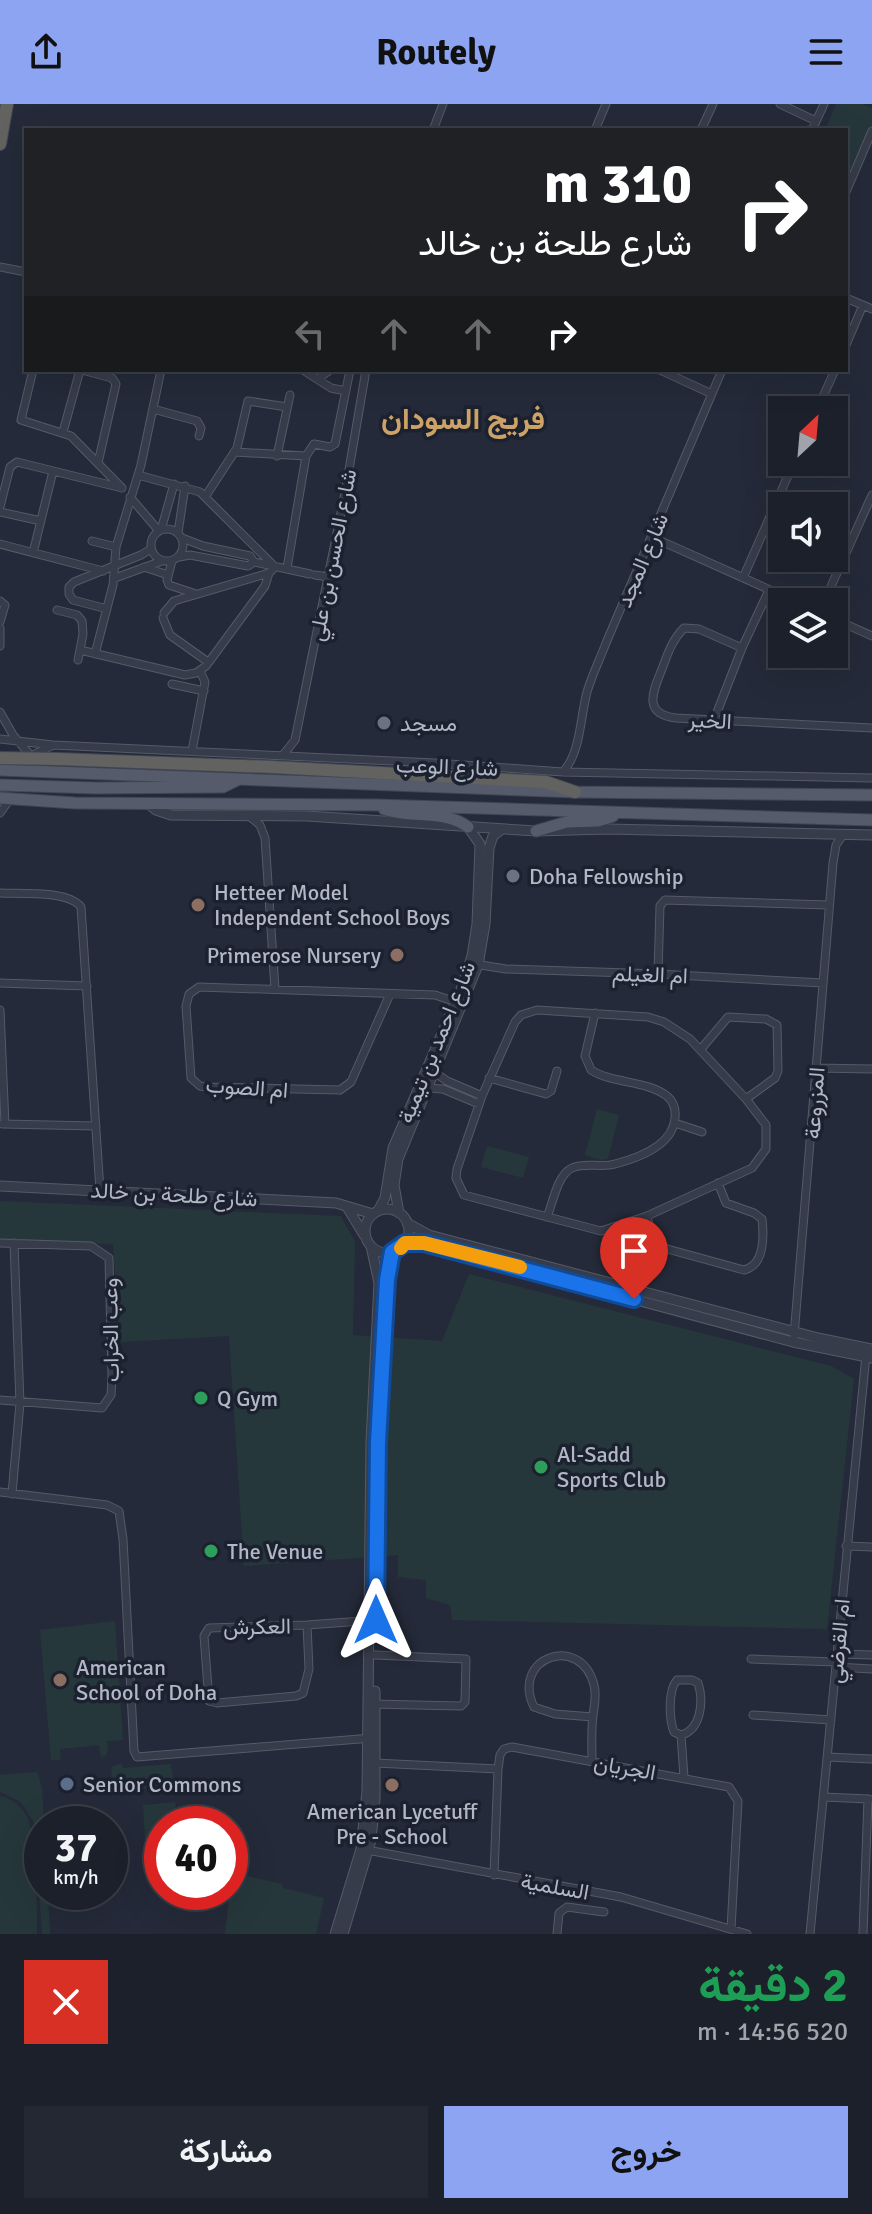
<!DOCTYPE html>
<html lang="ar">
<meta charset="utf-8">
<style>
body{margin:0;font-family:Signika,Vazirmatn,sans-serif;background:#242833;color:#f1f3f6;direction:rtl;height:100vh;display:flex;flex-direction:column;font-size:30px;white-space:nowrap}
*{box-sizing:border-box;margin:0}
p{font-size:26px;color:#a0a3a9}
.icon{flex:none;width:44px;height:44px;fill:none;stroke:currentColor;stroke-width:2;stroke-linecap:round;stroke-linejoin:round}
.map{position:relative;height:1830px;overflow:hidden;direction:ltr}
.side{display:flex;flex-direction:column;background:#1b202b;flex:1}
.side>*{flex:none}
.hud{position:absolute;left:24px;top:24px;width:824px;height:244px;border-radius:0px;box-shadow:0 8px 32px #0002,0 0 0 2px #393e47;direction:rtl;background:#202124;color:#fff;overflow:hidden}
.needle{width:52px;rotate:26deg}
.tools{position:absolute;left:768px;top:292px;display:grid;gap:16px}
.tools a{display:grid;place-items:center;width:80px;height:80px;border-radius:0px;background:#1b202b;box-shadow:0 8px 32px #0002,0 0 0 2px #393e47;font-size:40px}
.speed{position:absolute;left:24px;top:1702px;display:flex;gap:16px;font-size:40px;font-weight:700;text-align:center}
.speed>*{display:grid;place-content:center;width:104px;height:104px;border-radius:50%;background:#1b202b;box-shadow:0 8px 32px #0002,0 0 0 2px #393e47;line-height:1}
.speed small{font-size:20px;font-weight:400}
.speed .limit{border:12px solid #d22;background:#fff;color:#111}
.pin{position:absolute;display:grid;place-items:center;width:68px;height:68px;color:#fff;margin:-82px -34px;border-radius:50% 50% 50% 0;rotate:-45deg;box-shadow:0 0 8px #0007}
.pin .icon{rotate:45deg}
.me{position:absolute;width:88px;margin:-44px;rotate:0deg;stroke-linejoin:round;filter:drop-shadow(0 0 6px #0008)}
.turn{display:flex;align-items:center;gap:28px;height:168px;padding:0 24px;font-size:36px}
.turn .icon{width:104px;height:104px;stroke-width:2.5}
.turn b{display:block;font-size:56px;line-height:68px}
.lanes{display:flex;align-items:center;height:76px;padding:0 24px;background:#0003;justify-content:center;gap:40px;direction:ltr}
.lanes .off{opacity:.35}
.round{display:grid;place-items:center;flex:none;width:84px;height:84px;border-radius:0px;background:#242833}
.headline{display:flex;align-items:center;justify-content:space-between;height:136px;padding:0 24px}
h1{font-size:48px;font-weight:700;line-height:60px;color:#1e9e55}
.primary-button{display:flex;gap:16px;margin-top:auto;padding:16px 24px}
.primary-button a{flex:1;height:92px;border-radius:0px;background:#8ca4f1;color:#111;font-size:32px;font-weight:700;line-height:92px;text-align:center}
.primary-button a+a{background:#242833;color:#f1f3f6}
header{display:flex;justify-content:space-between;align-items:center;height:104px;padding:0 24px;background:#8ca4f1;color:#111;font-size:36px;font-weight:700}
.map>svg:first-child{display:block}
.green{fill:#26373b}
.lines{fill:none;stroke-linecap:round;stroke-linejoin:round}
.minor-casing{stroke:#555a68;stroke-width:9}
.tertiary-casing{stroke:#555a68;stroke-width:11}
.primary-casing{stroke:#404553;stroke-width:13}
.trunk-casing{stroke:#424755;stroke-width:14}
.minor{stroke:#373c4a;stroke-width:7}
.tertiary{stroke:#373c4a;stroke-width:9}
.primary{stroke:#555b6a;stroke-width:11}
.trunk{stroke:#626260;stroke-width:12}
.trunk-bridge-casing{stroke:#424755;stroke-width:14;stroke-linecap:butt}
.trunk-bridge{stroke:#626260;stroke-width:12}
.route-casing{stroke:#114b97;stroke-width:20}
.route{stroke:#1a73e8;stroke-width:14}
.slow{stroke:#f59e0b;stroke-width:14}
.worship-dot{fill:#6b7280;stroke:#1c212f;stroke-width:3}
.education-dot{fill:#8d6e63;stroke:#1c212f;stroke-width:3}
.leisure-dot{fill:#2e9e5b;stroke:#1c212f;stroke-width:3}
.service-dot{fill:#5c6f8a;stroke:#1c212f;stroke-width:3}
.labels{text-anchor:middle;stroke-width:7;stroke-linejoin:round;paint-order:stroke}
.street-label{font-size:22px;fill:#b2b7c6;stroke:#1c212f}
.poi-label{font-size:22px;fill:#b2b7c6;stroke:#1c212f;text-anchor:start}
.district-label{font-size:30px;font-weight:bold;fill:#cda266;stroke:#1c212f}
</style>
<header><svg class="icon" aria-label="menu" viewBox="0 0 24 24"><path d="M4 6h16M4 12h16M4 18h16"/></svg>Routely<svg class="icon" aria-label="share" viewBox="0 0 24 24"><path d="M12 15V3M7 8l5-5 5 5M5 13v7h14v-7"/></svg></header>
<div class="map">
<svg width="872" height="1830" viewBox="0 0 872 1830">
<rect width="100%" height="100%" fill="#242a39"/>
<path class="green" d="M836,0H862L872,4V26L846,86V26H825Z
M597,1005L619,1011L608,1055L601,1056L585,1051Z
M487,1042L529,1053L523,1074L481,1063Z
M0,1097L341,1112L355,1138L353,1231L442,1237L469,1170L831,1262L854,1275L827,1525L452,1516L450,1501L426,1494V1476L398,1473V1451L244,1462L229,1232L120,1238L113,1140L0,1136Z
M115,1517L123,1636L107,1637L108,1647L105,1652L101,1653L99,1641L60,1645L61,1656H51L40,1526Z
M122,1659L123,1664L171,1660L174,1683L113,1686L111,1663Z
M37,1668C48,1689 42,1759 42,1788H48L50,1830H42L34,1719L21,1698L0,1688V1671Z
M0,1692C13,1695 23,1703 28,1715C37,1734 37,1806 37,1830H0Z
M175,1698L178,1720H162V1739L145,1738L143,1701Z
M239,1770L282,1780L283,1784L324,1794L316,1830H225L231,1776Z"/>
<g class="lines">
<defs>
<path id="minor" d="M780,0L816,17
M433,26L443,0
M595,26L606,0
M701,26L713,0
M812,26L824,0
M846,88L872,27
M0,163L26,168
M846,194L872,205
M846,241L863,201
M33,266L21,316L71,332L122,384
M82,266L112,274L116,280L98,359
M303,266L331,284L346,287
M660,266L712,290
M318,275L330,266
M153,305L197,317L201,324L199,332
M817,306L835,266
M63,328L80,266
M234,348L306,352
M277,352L290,291
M130,393L159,427
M205,393L237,344L248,297L287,303
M0,403L10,363L17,358L122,384
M0,408L41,417
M151 441a16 16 0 1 1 32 0a16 16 0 1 1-32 0Z
M161,426L174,380
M178,429L185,382
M652,433L797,498
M92,437L116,443
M0,440L103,467
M33,449L53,367
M179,453L190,451L248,462L254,458L250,452L203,442L182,434
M172,457L167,476L169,481L196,490
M254,458L310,470
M144,463L168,471
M287,464L306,352L314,340L330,343L335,340L350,266
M315,471L328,473
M115,474L162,457
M743,474L794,358
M0,497L5,501L0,518
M824,498L872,391
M107,505L73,496L69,490V483L74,478L141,451L151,445
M57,506L77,511L82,517L83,530L78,556
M164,509L174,497L269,469
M163,514L170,531L208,558
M834,515L872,532
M0,524V542
M742,544L699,525L684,524C672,536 668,549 662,565C653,587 642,610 676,614L872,624
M80,546L185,571L196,569L206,562L265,482L269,469L275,463L200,388L138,371
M95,550L113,481L116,443L141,361L161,266
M172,580L204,587
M0,608L13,631L31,652
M714,616L742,544L769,486
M0,635L53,641L435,659L563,668L872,674
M192,647L205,578L200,567
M283,651L295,636L345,389L366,266
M20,667L31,652L51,642
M563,668C581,648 580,614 587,588C592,571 600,555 606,539L722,266
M0,709L10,695
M248,711L260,721L265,734L275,885
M0,789C21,790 68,786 81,803L100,1086
M474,860L506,865L658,870L823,879
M658,870L660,802L665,796L829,801
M0,879L87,882
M390,890L351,978L340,986L206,983L200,982L191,974L186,902L189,890L199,883L435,891L459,899
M0,906L5,1020
M537,906L648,913L664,918L690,935L746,995L766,1021V1045L752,1064L647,1112L601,1127L464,1091L456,1074L457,1065L482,992L515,918L521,911Z
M701,945L728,913L766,915L777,921L778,967L775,974L746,995
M817,964L872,965
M434,968L447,977L482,992
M489,974L546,990L551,987L557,967
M427,984L443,985L479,1000
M675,1019L702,1028
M2,1020L96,1022
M547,1113C553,1099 557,1071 572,1064C585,1058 601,1064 615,1060C638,1054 673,1041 675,1014C676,1005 674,998 667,992C646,976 613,980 591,966L585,952L595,909
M0,1139L91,1142L109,1154L112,1272L111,1291L102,1304L0,1296
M653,1141L744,1166C765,1161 764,1133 762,1115L754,1109L726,1099L718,1079
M639,1185L653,1141L647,1112
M794,1232L833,759L836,741L843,731
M0,1388L107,1401L119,1407L123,1435L134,1647L137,1653L372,1634
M12,1390L20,1299L14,1139
M846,1442L872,1443
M307,1521L309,1565L303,1589L296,1592L217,1599L209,1597L204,1532L209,1524L307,1521L376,1516
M838,1550L872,1551
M751,1555L837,1558
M836,1563L872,1565
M371,1600L461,1602L465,1598L466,1555L375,1551
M753,1611L831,1616
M681,1631C701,1626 704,1597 698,1579L692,1576H677C668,1586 669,1615 674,1628L681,1631L684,1673
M827,1653L872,1655
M592,1657C592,1642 591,1627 593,1612C594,1602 597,1592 594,1581C581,1529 510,1553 534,1603L555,1610L593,1613
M375,1659L498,1665
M823,1693L869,1695
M367,1746L621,1793L747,1830
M494,1771L498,1665L500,1651L504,1645L512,1643L729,1683L738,1697L731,1825
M557,1830L559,1809L567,1803L604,1808
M810,1830L866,1251
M863,1830L868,1695"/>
<path id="tertiary" d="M149,700L156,706L171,711L307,712L536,727L608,725L872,731
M0,1082L336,1099L373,1110
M347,1103L364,1131
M365 1127a22 22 0 1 1 44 0a22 22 0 1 1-44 0Z
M378,1107L385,1094L393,1044L462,883L472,852L477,820L480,740L468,723
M399,1109L394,1081L398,1055L478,861L485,820L489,744L493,732L502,725
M407,1119L429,1131L818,1234L872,1245
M405,1139L429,1140L793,1238L872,1254
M376,1500L378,1338L387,1176L392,1148
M335,1830L361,1745L367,1687L371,1338L379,1179L371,1142
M343,1830L371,1736L375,1695V1587"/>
<path id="primary" d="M0,666L575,688L872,691
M0,681L96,684L223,683L237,676
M0,694L75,699L376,701L872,716
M384,705C411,715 443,705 468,723
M536,727L567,718L598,717L613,712"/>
<path id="trunk" d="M0,40L7,0
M58,655L272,663L546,678L575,688"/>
</defs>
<use href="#minor" class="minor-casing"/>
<use href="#tertiary" class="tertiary-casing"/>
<use href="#primary" class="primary-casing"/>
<use href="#trunk" class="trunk-casing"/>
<use href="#minor" class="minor"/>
<use href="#tertiary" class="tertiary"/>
<use href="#primary" class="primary"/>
<use href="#trunk" class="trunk"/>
<defs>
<path id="trunk-bridge" d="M0,654L58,655"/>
</defs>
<use href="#trunk-bridge" class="trunk-bridge-casing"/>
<use href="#trunk-bridge" class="trunk-bridge"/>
</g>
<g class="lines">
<defs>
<path id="route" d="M376,1516L378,1338L387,1176L392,1148L405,1139H424L634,1195"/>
</defs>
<use href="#route" class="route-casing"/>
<use href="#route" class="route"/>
<path class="slow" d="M401,1144L405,1139H424L520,1163"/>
</g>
<g class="worship-dot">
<circle cx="384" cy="619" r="8"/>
<circle cx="513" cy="772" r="8"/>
</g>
<g class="education-dot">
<circle cx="198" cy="801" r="8"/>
<circle cx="397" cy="851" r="8"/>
<circle cx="60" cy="1576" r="8"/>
<circle cx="392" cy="1681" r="8"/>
</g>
<g class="leisure-dot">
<circle cx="201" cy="1294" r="8"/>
<circle cx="541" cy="1363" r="8"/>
<circle cx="211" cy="1447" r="8"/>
</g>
<circle class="service-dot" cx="67" cy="1680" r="8"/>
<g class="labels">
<g class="street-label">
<text transform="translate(332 451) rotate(-79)" y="8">شارع الحسن بن علي</text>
<text transform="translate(642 456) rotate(-67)" y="8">شارع المجد</text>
<text transform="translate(710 616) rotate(3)" y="8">الخير</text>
<text transform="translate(447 662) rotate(2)" y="8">شارع الوعب</text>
<text transform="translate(650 870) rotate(2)" y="8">ام الغيلم</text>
<text transform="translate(436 938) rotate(-68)" y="8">شارع احمد بن تيمية</text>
<text transform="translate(247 983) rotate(4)" y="8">ام الصوب</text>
<text transform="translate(814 999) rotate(-86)" y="8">المزروعة</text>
<text transform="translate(174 1090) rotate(3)" y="8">شارع طلحة بن خالد</text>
<text transform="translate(110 1226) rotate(-91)" y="8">وعب الخراب</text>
<text transform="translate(257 1522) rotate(-1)" y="8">العكرش</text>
<text transform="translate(838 1537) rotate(-85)" y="8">ام القرضي</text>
<text transform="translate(625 1663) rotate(10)" y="8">الجريان</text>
<text transform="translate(555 1782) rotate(10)" y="8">السلمية</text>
</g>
<g class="poi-label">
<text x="400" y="627">مسجد</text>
<text x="529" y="780">Doha Fellowship</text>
<text x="214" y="796">Hetteer Model<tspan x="214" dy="25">Independent School Boys</tspan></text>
<text x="381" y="859" text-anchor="end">Primerose Nursery</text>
<text x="217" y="1302">Q Gym</text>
<text x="557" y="1358">Al-Sadd<tspan x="557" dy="25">Sports Club</tspan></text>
<text x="227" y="1455">The Venue</text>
<text x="76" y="1571">American<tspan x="76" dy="25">School of Doha</tspan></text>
<text x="83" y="1688">Senior Commons</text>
<text x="392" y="1715" text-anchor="middle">American Lycetuff<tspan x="392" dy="25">Pre - School</tspan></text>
</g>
<g class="district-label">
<text x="463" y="325">فريج السودان</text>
</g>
</g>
</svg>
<div class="tools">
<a><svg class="needle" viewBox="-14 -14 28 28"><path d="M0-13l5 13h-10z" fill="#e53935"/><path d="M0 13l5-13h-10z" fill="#a0a3a9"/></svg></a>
<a><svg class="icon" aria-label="sound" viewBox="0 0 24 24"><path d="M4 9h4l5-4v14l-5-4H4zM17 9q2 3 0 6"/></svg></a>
<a><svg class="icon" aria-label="layers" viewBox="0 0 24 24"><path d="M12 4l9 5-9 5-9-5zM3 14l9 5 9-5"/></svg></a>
</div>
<div class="speed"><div>37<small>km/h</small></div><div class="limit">40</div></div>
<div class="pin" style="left:634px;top:1195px;background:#d93025"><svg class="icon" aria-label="arrive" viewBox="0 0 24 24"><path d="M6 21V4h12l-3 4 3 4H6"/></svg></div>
<svg class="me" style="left:376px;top:1516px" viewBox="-20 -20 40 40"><path d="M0-17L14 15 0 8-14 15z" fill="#1a73e8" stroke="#fff" stroke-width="4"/></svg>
<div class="hud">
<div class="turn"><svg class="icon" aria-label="right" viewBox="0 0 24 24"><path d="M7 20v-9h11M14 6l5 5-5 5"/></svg><div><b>310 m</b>شارع طلحة بن خالد</div></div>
<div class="lanes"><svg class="icon off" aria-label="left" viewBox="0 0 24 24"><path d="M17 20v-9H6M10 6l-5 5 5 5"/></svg><svg class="icon off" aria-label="ahead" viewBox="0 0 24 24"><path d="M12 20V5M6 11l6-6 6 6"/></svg><svg class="icon off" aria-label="ahead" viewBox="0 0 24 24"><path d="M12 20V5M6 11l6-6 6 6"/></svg><svg class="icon" aria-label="right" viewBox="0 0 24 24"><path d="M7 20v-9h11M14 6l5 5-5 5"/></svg></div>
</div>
</div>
<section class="side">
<div class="headline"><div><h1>2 دقيقة</h1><p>520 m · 14:56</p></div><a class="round" style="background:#d93025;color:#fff"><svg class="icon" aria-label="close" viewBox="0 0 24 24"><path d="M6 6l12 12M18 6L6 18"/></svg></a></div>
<div class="primary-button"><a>خروج</a><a>مشاركة</a></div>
</section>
